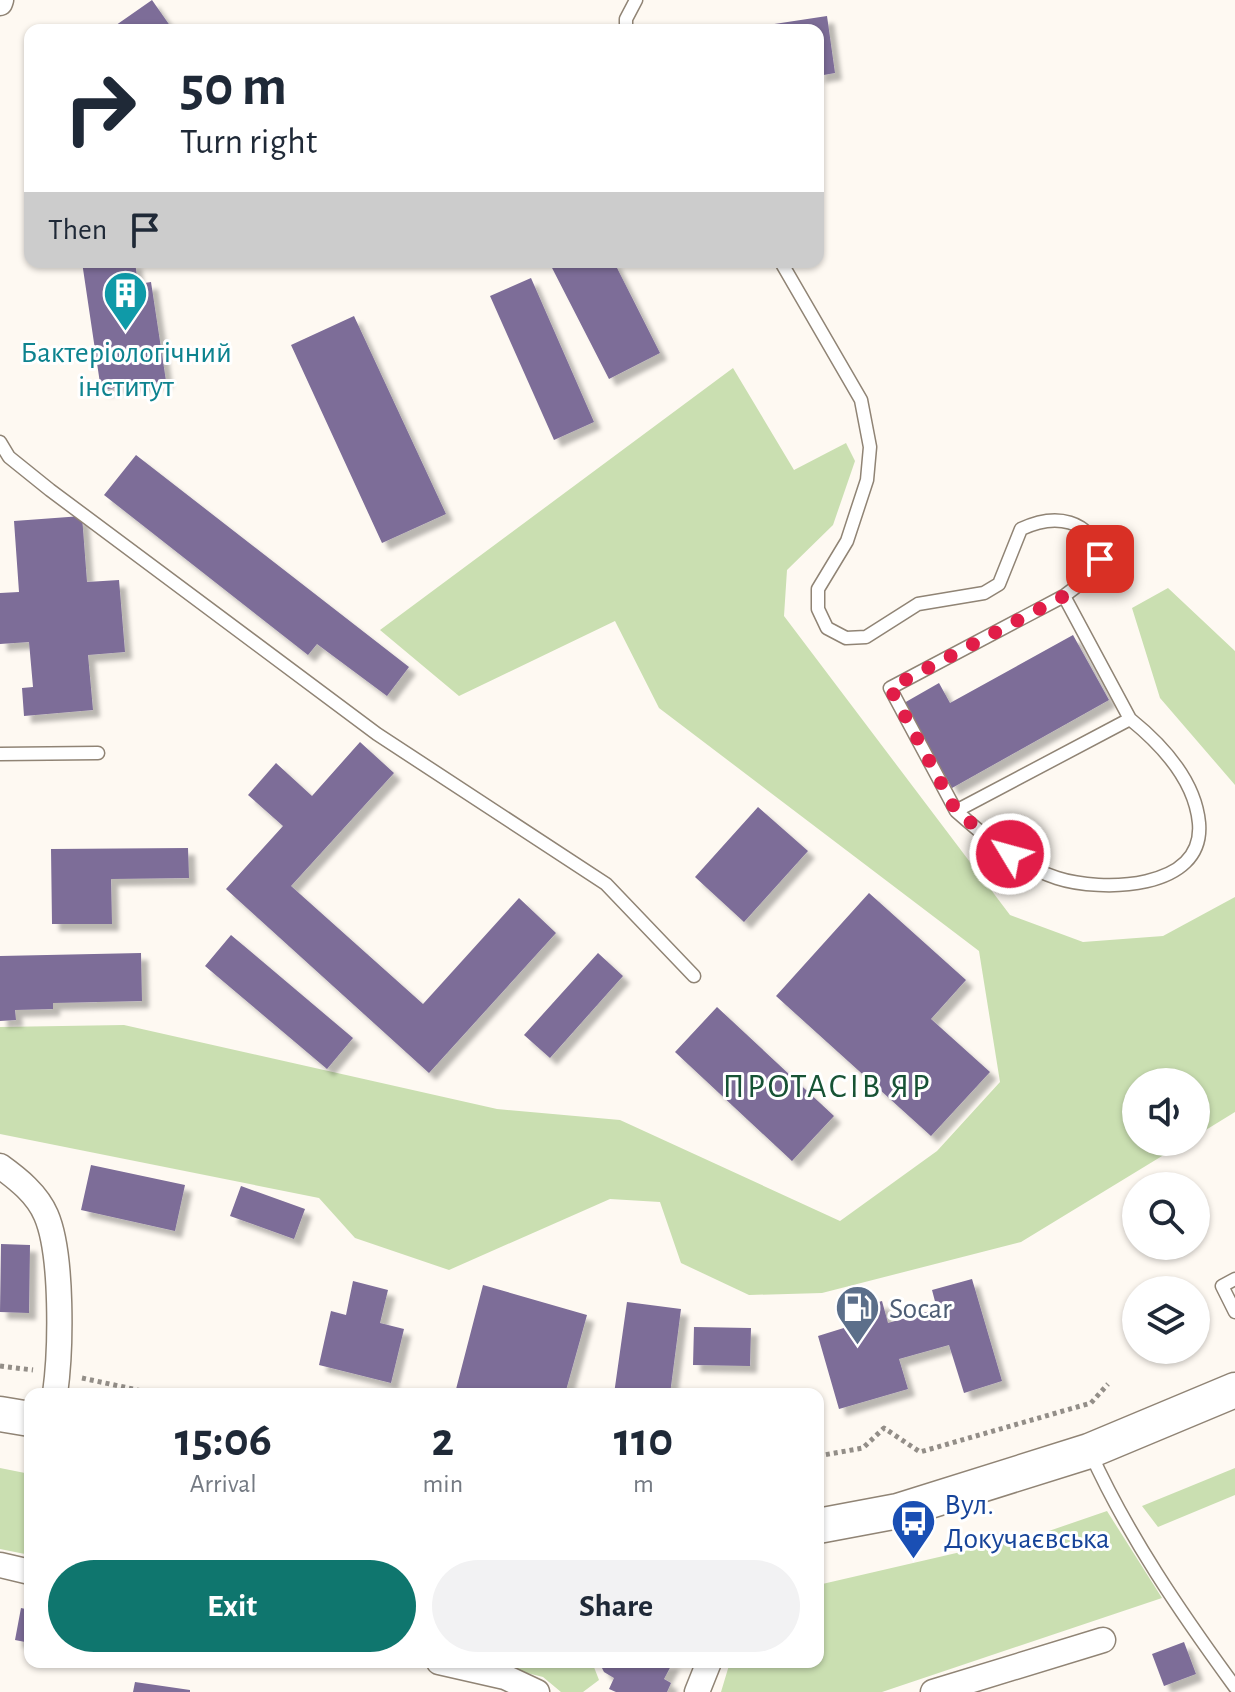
<!DOCTYPE html>
<meta charset="utf-8">
<style>
body{margin:0;font-family:"Alegreya Sans",sans-serif;background:#f2f2f3;color:#1f2937;height:100vh;display:flex;flex-direction:column;font-size:30px;white-space:nowrap}
*{box-sizing:border-box;margin:0}
p{font-size:26px;color:#747a83}
.icon{flex:none;width:44px;height:44px;fill:none;stroke:currentColor;stroke-width:2;stroke-linecap:round;stroke-linejoin:round}
.map{position:relative;flex:1;overflow:hidden}
.side{position:absolute;left:24px;top:1388px;width:800px;height:280px;display:flex;flex-direction:column;background:#fff;border-radius:16px;box-shadow:0 2px 6px #0004}
.side>*{flex:none}
.guide{position:absolute;left:24px;top:24px;width:800px;height:244px;border-radius:16px;box-shadow:0 2px 6px #0004;background:#fff;color:#1f2937;overflow:hidden}
.tools{position:absolute;left:1122px;top:1068px;display:grid;gap:16px}
.tools a{display:grid;place-items:center;width:88px;height:88px;border-radius:50%;background:#fff;box-shadow:0 2px 6px #0004;font-size:40px}
.pin{position:absolute;display:grid;place-items:center;width:68px;height:68px;color:#fff;margin:-34px;border-radius:16px;box-shadow:0 4px 12px #0006}
.me{position:absolute;width:88px;margin:-44px;rotate:307deg;stroke-linejoin:round;filter:drop-shadow(0 0 6px #0008)}
.turn{display:flex;align-items:center;gap:28px;height:168px;padding:0 24px;font-size:36px}
.turn .icon{width:104px;height:104px;stroke-width:2.5}
.turn b{display:block;font-size:56px;line-height:68px}
.then{display:flex;align-items:center;height:76px;padding:0 24px;background:#0003;gap:16px;font-size:30px}
.eta{display:flex;justify-content:space-evenly;align-items:center;height:136px;text-align:center}
.eta b{font-size:48px;font-weight:600;line-height:56px}
.button{display:flex;gap:16px;margin-top:auto;padding:16px 24px}
.button a{flex:1;height:92px;border-radius:48px;background:#0f766e;color:#fff;font-size:32px;font-weight:600;line-height:92px;text-align:center}
.button a+a{background:#f2f2f3;color:#1f2937}
.map>svg:first-child{display:block}
.green{fill:#cadfb1}
.building{fill:#7d6d98;filter:url(#shadow)}
.lines{fill:none;stroke-linecap:round;stroke-linejoin:round}
.lane-casing{stroke:#908475;stroke-width:15}
.street-casing{stroke:#908475;stroke-width:27}
.secondary-casing{stroke:#908475;stroke-width:37}
.path{stroke:#938e88;stroke-width:5;stroke-dasharray:4 4;stroke-linecap:butt}
.lane{stroke:#fff;stroke-width:12}
.street{stroke:#fff;stroke-width:24}
.secondary{stroke:#fff;stroke-width:34}
.route{stroke:#e11d48;stroke-width:14;stroke-dasharray:0 25.2}
.labels{text-anchor:middle;stroke-width:6;stroke-linejoin:round;paint-order:stroke}
.culture-label{font-size:30px;fill:#0d838f;stroke:#fff}
.service-label{font-size:30px;fill:#4e5e75;stroke:#fff;text-anchor:start}
.transit-label{font-size:30px;fill:#164399;stroke:#fff;text-anchor:start}
.quarter-label{font-size:34px;letter-spacing:2px;fill:#175335;stroke:#fff}
</style>
<div class="map">
<svg width="1235" height="1692" viewBox="0 0 1235 1692">
<defs>
<filter id="shadow"><feDropShadow dx="7" dy="7" stdDeviation="2" flood-color="#0004"/></filter>
</defs>
<rect width="100%" height="100%" fill="#fef9f2"/>
<path class="green" d="M733,368L794,470L846,443L855,461L833,525L787,570L784,616L1010,915L1083,942L1163,936L1235,897V1112L1196,1136V1082H1136V1142H1185L1021,1242L822,1293L749,1295L681,1263L660,1202L610,1199L449,1270L355,1238L319,1198L0,1134V1027L124,1025L497,1109L620,1120L840,1221L937,1151L1000,1082L979,951L659,708L615,621L459,696L380,630Z
M1168,588L1235,651V785L1160,698L1132,608Z
M0,1468L30,1474V1555L0,1549Z
M1235,1468V1495L1158,1527L1142,1506Z
M1107,1511L1162,1598L882,1692H721L730,1662H818V1585L1043,1533Z
M483,1662H592L599,1680L583,1692H561L543,1677Z"/>
<path class="building" d="M152,0L173,30H109Z
M827,16L835,73L818,76V30H735Z
M82,262H135L138,284L151,282L166,381L101,390Z
M549,262H614L660,353L609,379Z
M531,278L594,422L554,440L490,296Z
M354,316L446,514L382,543L291,345Z
M136,455L409,667L387,696L317,644L308,655L104,495Z
M82,516L87,582L119,580L125,652L88,655L93,710L24,716L22,688L33,687L29,642L0,644V593L19,592L14,521Z
M1073,635L1109,700L952,788L904,703L939,683L950,703Z
M360,742L394,773L291,886L423,1004L519,898L556,933L429,1073L226,889L283,826L248,795L276,763L312,796Z
M758,807L808,851L744,922L695,877Z
M188,848L189,878L111,879L112,924H52L51,849Z
M869,893L966,980L931,1019L990,1072L931,1136L776,996Z
M231,935L353,1038L327,1069L205,966Z
M141,953L142,1001L53,1003V1009L15,1010L16,1020L0,1021V956Z
M598,953L623,976L550,1058L524,1035Z
M717,1007L834,1116L792,1161L675,1052Z
M91,1165L185,1185L175,1231L81,1210Z
M241,1186L305,1209L294,1239L230,1216Z
M1,1244L30,1245L29,1313L0,1312Z
M972,1279L1002,1381L964,1393L949,1345L899,1359L908,1389L839,1409L818,1336L847,1327L843,1312L882,1301L888,1323L937,1309L932,1290Z
M353,1281L388,1290L380,1323L404,1329L391,1383L319,1365L331,1311L346,1315Z
M483,1285L587,1315L565,1394L455,1393Z
M627,1302L681,1309L670,1394H614Z
M694,1327L751,1328L750,1366L693,1365Z
M21,1608L30,1610V1643L15,1640Z
M1184,1642L1196,1674L1164,1686L1152,1654Z
M599,1662H673L664,1679L671,1683L667,1692H616L609,1689L614,1678L604,1672Z
M135,1682L190,1690V1692H133Z"/>
<g class="lines">
<defs>
<path id="lane" d="M626,30V19L636,0
M781,262L861,400L870,447L867,480L847,541L818,589V609L827,628L846,638L866,637L918,604L984,593L999,584L1021,529C1055,513 1091,518 1100,559L1089,577L1064,596
M0,442L9,457L50,490L377,734L606,884L694,976
M1064,596L1130,719L956,811L890,688Z
M0,754L98,753
M956,811C987,838 1017,865 1057,878C1100,892 1205,891 1199,823C1195,780 1161,744 1130,719
M1235,1279L1222,1286L1235,1312
M1090,1452C1128,1536 1181,1613 1235,1687"/>
<path id="street" d="M0,3L1,0
M0,1166C18,1179 37,1194 46,1215C63,1254 61,1351 55,1394
M0,1565L30,1572
M439,1662L505,1677L537,1692
M697,1692L709,1662
M933,1692L1103,1640"/>
<path id="secondary" d="M0,1414L30,1419
M818,1526L898,1511L1089,1451L1235,1390"/>
</defs>
<use href="#lane" class="lane-casing"/>
<use href="#street" class="street-casing"/>
<use href="#secondary" class="secondary-casing"/>
<path class="path" d="M0,1366L33,1370
M82,1378L156,1394
M818,1456L863,1448L884,1428L920,1452L1091,1403L1108,1384"/>
<use href="#lane" class="lane"/>
<use href="#street" class="street"/>
<use href="#secondary" class="secondary"/>
</g>
<g class="lines">
<path class="route" d="M1010,854L956,811L890,688L1064,596L1089,577L1100,559"/>
</g>
<defs>
<symbol id="building-pin" viewBox="-11 -11 22 30"><path d="M0 17L-7.5 6A9.5 9.5 0 1 1 7.5 6Z" fill="#0f9aa8" stroke="#fff"/><path d="M-4-6H4V6H1V3H-1V6H-4ZM-2.5-4.3h1.7v1.8h-1.7ZM.8-4.3h1.7v1.8H.8ZM-2.5-1h1.7V.8h-1.7ZM.8-1h1.7V.8H.8Z" fill="#fff"/></symbol>
<symbol id="fuel-pin" viewBox="-11 -11 22 30"><path d="M0 17L-7.5 6A9.5 9.5 0 1 1 7.5 6Z" fill="#5c6f8a" stroke="#fff"/><path d="M-5.5-6h7V0h2V4h1.3V-2.5L3-4.5l.8-.8L6-3V5H2.5V1h-1V6h-7ZM-4.2-4.7v3.2H.2V-4.7Z" fill="#fff"/></symbol>
<symbol id="bus-pin" viewBox="-11 -11 22 30"><path d="M0 17L-7.5 6A9.5 9.5 0 1 1 7.5 6Z" fill="#1a4fb4" stroke="#fff"/><path d="M-5-6H5V4H4V6H2V4H-2V6H-4V4H-5ZM-3.5-4V0h7V-4ZM-3.5 1.2v1.5H-2V1.2ZM2 1.2v1.5H3.5V1.2Z" fill="#fff"/></symbol>
</defs>
<g fill-rule="evenodd">
<use href="#building-pin" x="100" y="268" width="51" height="69"/>
<use href="#fuel-pin" x="832" y="1282" width="51" height="69"/>
<use href="#bus-pin" x="888" y="1496" width="51" height="69"/>
</g>
<g class="labels">
<g class="culture-label">
<text x="126" y="362">Бактеріологічний<tspan x="126" dy="34">інститут</tspan></text>
</g>
<g class="service-label">
<text x="889" y="1318">Socar</text>
</g>
<g class="transit-label">
<text x="944" y="1514">Вул.<tspan x="944" dy="34">Докучаєвська</tspan></text>
</g>
<g class="quarter-label">
<text x="827" y="1097">ПРОТАСІВ ЯР</text>
</g>
</g>
</svg>
<div class="tools">
<a><svg class="icon" aria-label="sound" viewBox="0 0 24 24"><path d="M4 9h4l5-4v14l-5-4H4zM17 9q2 3 0 6"/></svg></a>
<a><svg class="icon" aria-label="search" viewBox="0 0 24 24"><circle cx="10" cy="10" r="6"/><path d="M15 15l6 6"/></svg></a>
<a><svg class="icon" aria-label="layers" viewBox="0 0 24 24"><path d="M12 4l9 5-9 5-9-5zM3 14l9 5 9-5"/></svg></a>
</div>
<div class="pin" style="left:1100px;top:559px;background:#d93025"><svg class="icon" aria-label="arrive" viewBox="0 0 24 24"><path d="M6 21V4h12l-3 4 3 4H6"/></svg></div>
<svg class="me" style="left:1010px;top:854px" viewBox="-20 -20 40 40"><circle r="17" fill="#e11d48" stroke="#fff" stroke-width="3"/><path d="M0-11L8 9 0 5-8 9z" fill="#fff"/></svg>
<div class="guide">
<div class="turn"><svg class="icon" aria-label="right" viewBox="0 0 24 24"><path d="M7 20v-9h11M14 6l5 5-5 5"/></svg><div><b>50 m</b>Turn right</div></div>
<div class="then">Then<svg class="icon" aria-label="arrive" viewBox="0 0 24 24"><path d="M6 21V4h12l-3 4 3 4H6"/></svg></div>
</div>
<section class="side">
<div class="eta">
<div><b>15:06</b><p>Arrival</p></div>
<div><b>2</b><p>min</p></div>
<div><b>110</b><p>m</p></div>
</div>
<div class="button"><a>Exit</a><a>Share</a></div>
</section>
</div>
